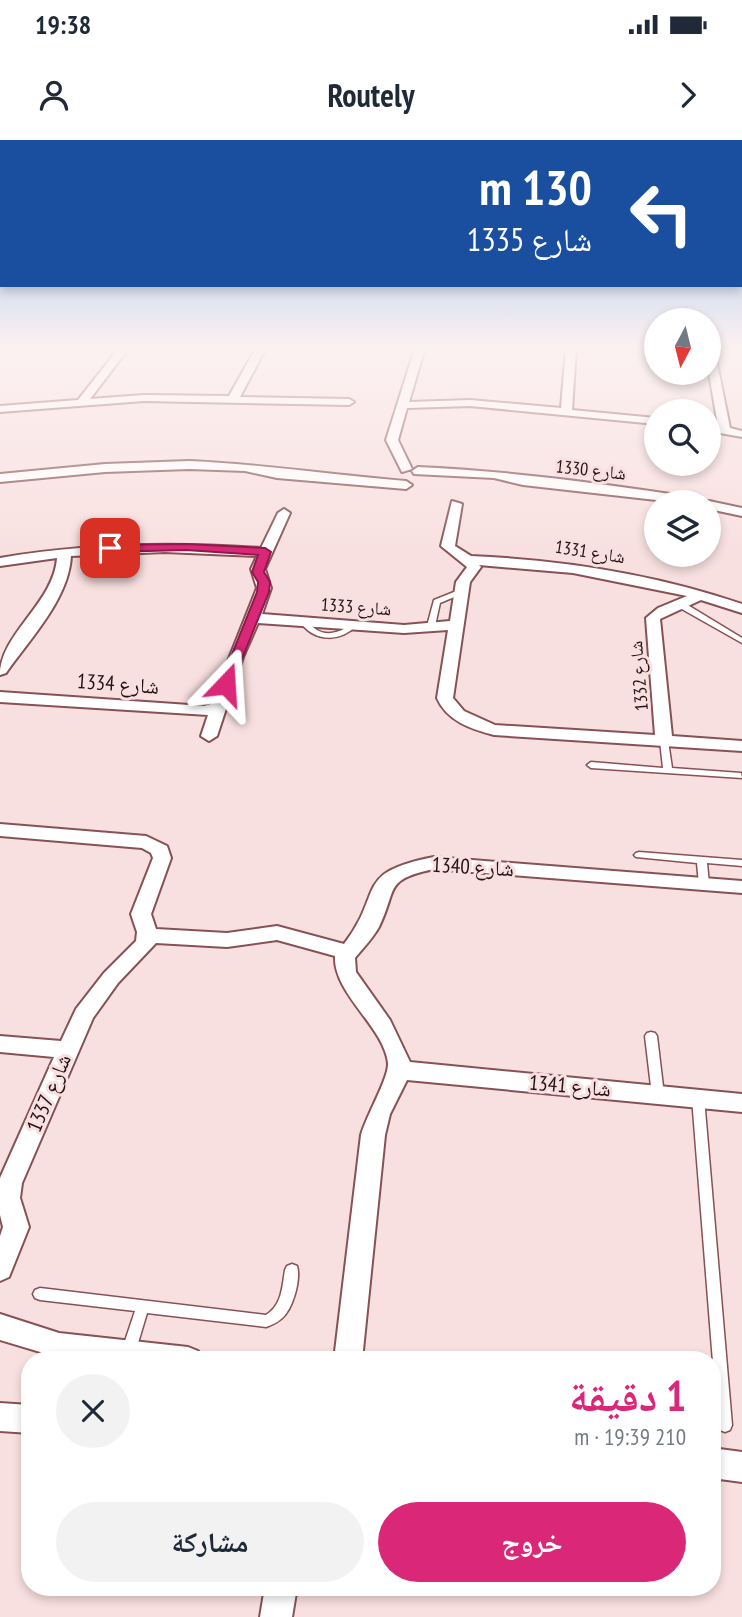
<!DOCTYPE html>
<html lang="ar">
<meta charset="utf-8">
<style>
body{margin:0;font-family:"PT Sans Narrow","Noto Naskh Arabic",sans-serif;background:#f2f2f3;color:#1f2937;direction:rtl;height:100vh;display:flex;flex-direction:column;font-size:26px;white-space:nowrap}
*{box-sizing:border-box;margin:0}
p{font-size:23px;color:#747a83}
.icon{flex:none;width:38px;height:38px;fill:none;stroke:currentColor;stroke-width:2;stroke-linecap:round;stroke-linejoin:round}
.map{position:relative;flex:1;overflow:hidden;direction:ltr}
.sheet{position:absolute;left:21px;top:1211px;width:700px;height:245px;display:flex;flex-direction:column;background:#fff;border-radius:28px;box-shadow:0 4px 10px #0003;direction:rtl}
.sheet>*{flex:none}
.banner{position:absolute;left:0px;top:0px;width:742px;height:147px;box-shadow:0 4px 10px #0003;direction:rtl;background:#1a4fa0;color:#fff;overflow:hidden}
.needle{width:46px;rotate:187deg}
.controls{position:absolute;left:644px;top:168px;display:grid;gap:14px}
.controls a{display:grid;place-items:center;width:77px;height:77px;border-radius:50%;background:#fff;box-shadow:0 4px 10px #0003;font-size:35px}
.pin{position:absolute;display:grid;place-items:center;width:60px;height:60px;color:#fff;margin:-30px;border-radius:14px;box-shadow:0 4px 10px #0006}
.me{position:absolute;width:77px;margin:-38px;rotate:20deg;stroke-linejoin:round;filter:drop-shadow(0 0 5px #0008)}
.turn{display:flex;align-items:center;gap:24px;height:147px;padding:0 35px;font-size:32px}
.turn .icon{width:91px;height:91px;stroke-width:2.5}
.turn b{display:block;font-size:49px;line-height:60px}
.round{display:grid;place-items:center;flex:none;width:74px;height:74px;border-radius:37px;background:#f2f2f3}
.overview{display:flex;align-items:center;justify-content:space-between;height:119px;padding:0 35px}
h1{font-size:42px;font-weight:700;line-height:52px;color:#db2777}
.button{display:flex;gap:14px;margin-top:auto;padding:14px 35px}
.button a{flex:1;height:80px;border-radius:42px;background:#db2777;color:#fff;font-size:28px;font-weight:700;line-height:80px;text-align:center}
.button a+a{background:#f2f2f3;color:#1f2937}
.status{display:flex;justify-content:space-between;align-items:center;height:49px;padding:0 35px;background:#fff;direction:ltr}
.status svg{height:19px;fill:currentColor}
header{display:flex;justify-content:space-between;align-items:center;height:91px;padding:0 35px;background:#fff;font-size:32px;font-weight:700}
.map>svg:first-child{display:block}
.lines{fill:none;stroke-linecap:round;stroke-linejoin:round}
.lane-casing{stroke:#865254;stroke-width:3}
.street-casing{stroke:#865254;stroke-width:4}
.lane{fill:#fff;fill-rule:evenodd}
.street{fill:#fff;fill-rule:evenodd}
.route{fill:#db2777;stroke:#8e194d;stroke-width:2}
.labels{text-anchor:middle;stroke-width:6;stroke-linejoin:round;paint-order:stroke}
.far-street-label{font-size:18px;fill:#261112;stroke:#f9e0e0}
.street-label{font-size:21px;fill:#261112;stroke:#f9e0e0}
</style>
<div class="status"><b>19:38</b><svg viewBox="0 0 49 12"><path d="M0 12V9h3v3zM5 12V6h3v6zM10 12V3h3v9zM15 12V0h3v12zM26 1h20v11H26zM47 4h2v5h-2z"/></svg></div>
<header><svg class="icon" aria-label="forward" viewBox="0 0 24 24"><path d="M9 5l7 7-7 7"/></svg>Routely<svg class="icon" aria-label="person" viewBox="0 0 24 24"><circle cx="12" cy="8" r="4"/><path d="M4 21q1-7 8-7t8 7"/></svg></header>
<div class="map">
<svg width="742" height="1477" viewBox="0 0 742 1477">
<rect width="100%" height="100%" fill="#f9e0e0"/>
<g class="lines">
<defs>
<path id="lane" d="M459,450H462L466,452L440,463L435,486L434,488H428L427,486L434,460Z
M680,464H686L742,498V503L680,468Z
M302,481H308C315,492 326,496 339,491C346,489 347,485 355,484L356,486C340,502 315,502 301,483Z
M664,598L668,601L672,628L741,633L742,638L591,628L587,625L591,622L663,628L660,601Z
M639,712L742,720V726L707,723L709,744L704,747L699,744L697,723L636,717L634,715L636,713Z
M651,892L655,893L657,896L664,955L662,958L658,960L654,958L652,955L645,896L647,893Z
M698,953L702,955L704,958L732,1285L730,1290L725,1292L720,1290L718,1285L692,958L694,955Z
M292,1124L297,1126C301,1139 293,1170 281,1179C277,1183 271,1185 266,1187L147,1173L135,1213L133,1218L128,1219L123,1218L121,1213L135,1171L40,1160L35,1158L33,1154L35,1150L40,1148L266,1175C282,1165 282,1148 285,1130L287,1126Z"/>
<path id="street" d="M119,208H129L90,259L144,255L229,256L256,208H266L240,257L349,259L354,262L349,265L144,261L0,272V266L78,260Z
M415,208H425L409,262L470,260L561,268L566,208H576L572,270L656,278V284L470,266L407,268L398,300L412,329L402,332L386,300Z
M709,208H714L730,288L742,291V297L709,291V285L718,286L709,233Z
M189,321C261,324 334,335 406,341L412,345L406,349L277,338L245,331L189,329L105,332L0,342V334L105,324Z
M418,327C511,331 605,344 697,358L703,362H674L523,345L494,338L414,334L412,331Z
M452,361L462,364L455,406L471,416C564,420 654,434 742,464V473L701,460L660,479L672,596L742,601V611L494,595C471,589 447,581 437,558L448,490L404,493L258,483L243,517L217,596L209,601L201,596L208,575L0,562V552L204,566L211,564L257,448L251,429L257,416L165,412L71,416C69,459 29,500 6,533L0,535C0,494 54,463 57,418L0,426V418C87,403 173,402 261,408L278,373L284,369L290,373L265,429L271,448L262,474L404,485L450,481L456,442L467,427L441,406ZM479,425L573,433L687,456L658,468L646,478L655,595L495,585L464,571L453,558L470,442L481,427Z
M709,361L742,368V376L709,369V362H705Z
M0,684L146,696L167,706L171,718L151,774L156,789L227,793L277,786L344,804C385,751 352,733 434,717L742,741V753L434,729C383,740 398,748 379,787C373,798 363,808 355,818L356,832L390,880L410,922L742,954V972L407,940L390,974L385,995L362,1220H334L361,995C366,976 389,938 388,923C384,887 333,853 335,816L277,800L227,807L156,803L118,843L93,878L22,1043L20,1058L29,1087L9,1137L0,1141V1096L3,1087L0,1075V1038L54,917L0,912V896L61,901L76,869L104,833L136,801L137,792L131,774L153,718L151,713L142,708L0,696Z
M0,1174L59,1193L188,1207L198,1211L202,1220H67L0,1200Z
M0,1263L30,1265V1293L0,1291Z
M712,1308L742,1312V1342L712,1338Z
M265,1447H297L292,1477H260Z"/>
</defs>
<use href="#lane" class="lane-casing"/>
<use href="#street" class="street-casing"/>
<use href="#lane" class="lane"/>
<use href="#street" class="street"/>
</g>
<linearGradient id="sky" x2="0" y2="1"><stop stop-color="#89b9ef"/><stop offset="0.5" stop-color="#fcf1f1"/><stop offset="1" stop-color="#fcf1f1" stop-opacity="0"/></linearGradient>
<rect width="742" height="415" fill="url(#sky)"/>
<path class="route" d="M186,404L265,408L271,412L264,432L270,442L269,452L231,546L220,544L257,452L258,442L252,432L258,415L186,410L110,412L105,408L110,405Z"/>
<g class="labels">
<g class="far-street-label">
<text transform="translate(591 330) rotate(6)" y="6">شارع 1330</text>
<text transform="translate(590 412) rotate(9)" y="6">شارع 1331</text>
<text transform="translate(356 467) rotate(4)" y="6">شارع 1333</text>
<text transform="translate(639 536) rotate(-95)" y="6">شارع 1332</text>
</g>
<g class="street-label">
<text transform="translate(118 544) rotate(4)" y="7">شارع 1334</text>
<text transform="translate(473 727) rotate(3)" y="7">شارع 1340</text>
<text transform="translate(570 946) rotate(5)" y="7">شارع 1341</text>
<text transform="translate(49 953) rotate(-67)" y="7">شارع 1337</text>
</g>
</g>
</svg>
<div class="controls">
<a><svg class="needle" viewBox="-14 -14 28 28"><path d="M0-13l5 13h-10z" fill="#e53935"/><path d="M0 13l5-13h-10z" fill="#747a83"/></svg></a>
<a><svg class="icon" aria-label="search" viewBox="0 0 24 24"><circle cx="10" cy="10" r="6"/><path d="M15 15l6 6"/></svg></a>
<a><svg class="icon" aria-label="layers" viewBox="0 0 24 24"><path d="M12 4l9 5-9 5-9-5zM3 14l9 5 9-5"/></svg></a>
</div>
<div class="pin" style="left:110px;top:408px;background:#d93025"><svg class="icon" aria-label="arrive" viewBox="0 0 24 24"><path d="M6 21V4h12l-3 4 3 4H6"/></svg></div>
<svg class="me" style="left:226px;top:544px" viewBox="-20 -20 40 40"><path d="M0-17L14 15 0 8-14 15z" fill="#db2777" stroke="#fff" stroke-width="4"/></svg>
<div class="banner">
<div class="turn"><svg class="icon" aria-label="left" viewBox="0 0 24 24"><path d="M17 20v-9H6M10 6l-5 5 5 5"/></svg><div><b>130 m</b>شارع 1335</div></div>
</div>
<section class="sheet">
<div class="overview"><div><h1>1 دقيقة</h1><p>210 m · 19:39</p></div><a class="round"><svg class="icon" aria-label="close" viewBox="0 0 24 24"><path d="M6 6l12 12M18 6L6 18"/></svg></a></div>
<div class="button"><a>خروج</a><a>مشاركة</a></div>
</section>
</div>
